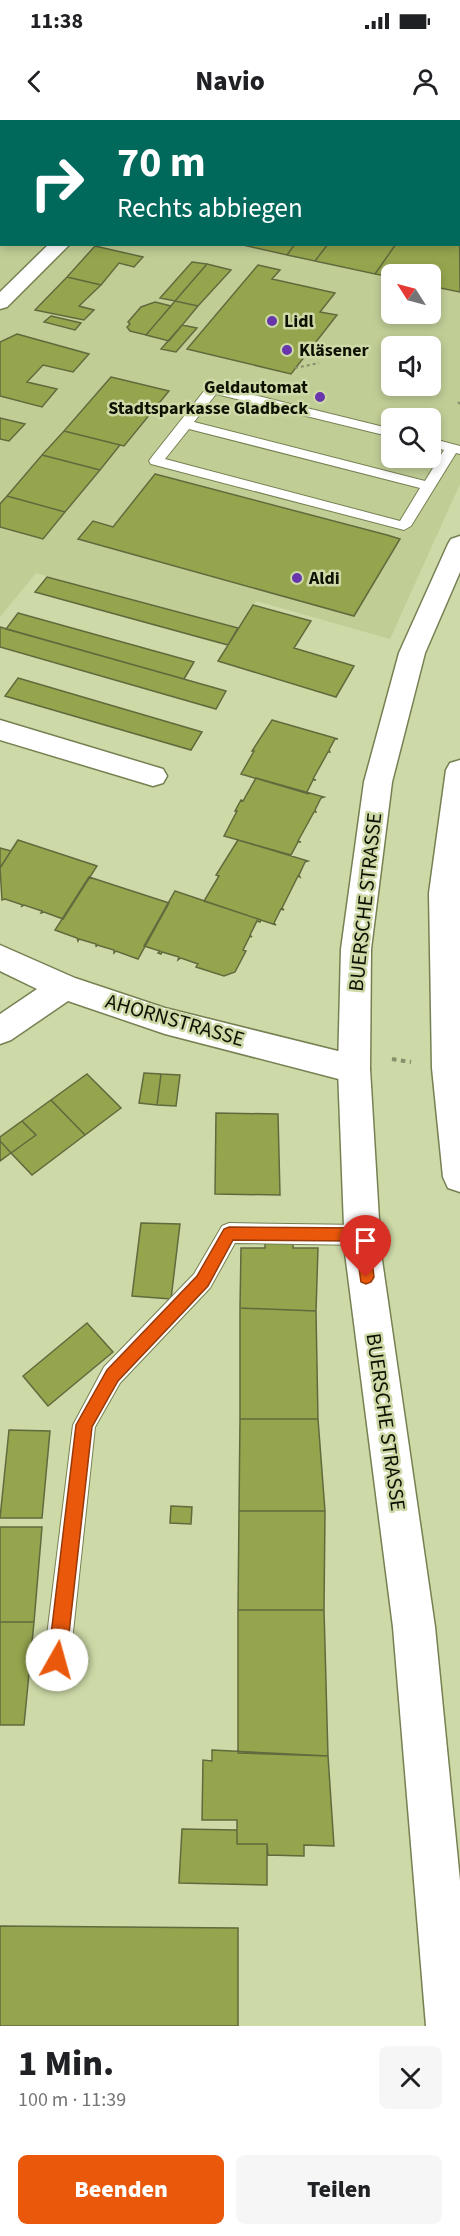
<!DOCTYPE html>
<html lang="de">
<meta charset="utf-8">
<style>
body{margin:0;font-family:"Source Sans 3",sans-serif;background:#f6f6f6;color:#202124;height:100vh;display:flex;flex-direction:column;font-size:22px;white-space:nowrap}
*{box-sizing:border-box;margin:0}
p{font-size:20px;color:#757577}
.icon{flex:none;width:33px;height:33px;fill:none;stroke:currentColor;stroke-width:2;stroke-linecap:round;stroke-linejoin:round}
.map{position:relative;height:1906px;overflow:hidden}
.drawer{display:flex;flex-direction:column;background:#fff;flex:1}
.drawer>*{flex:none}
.top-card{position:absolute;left:0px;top:0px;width:460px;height:126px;box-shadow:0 3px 9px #0003;background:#00695c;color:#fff;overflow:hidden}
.needle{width:39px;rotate:306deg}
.buttons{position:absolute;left:381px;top:144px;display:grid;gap:12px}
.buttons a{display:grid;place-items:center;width:60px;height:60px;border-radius:9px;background:#fff;box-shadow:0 3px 9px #0003;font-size:30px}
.pin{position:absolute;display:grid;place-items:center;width:51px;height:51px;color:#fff;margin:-62px -26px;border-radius:50% 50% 50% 0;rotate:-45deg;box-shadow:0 0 6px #0007}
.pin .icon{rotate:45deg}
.me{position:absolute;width:66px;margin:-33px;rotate:7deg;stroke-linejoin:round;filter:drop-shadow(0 0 4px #0008)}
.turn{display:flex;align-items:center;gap:21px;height:126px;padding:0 18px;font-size:27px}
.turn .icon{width:78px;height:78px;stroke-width:2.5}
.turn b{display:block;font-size:42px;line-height:51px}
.round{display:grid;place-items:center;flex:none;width:63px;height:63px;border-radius:9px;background:#f6f6f6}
.headline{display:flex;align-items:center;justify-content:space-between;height:102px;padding:0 18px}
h1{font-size:36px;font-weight:800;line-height:45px}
.cta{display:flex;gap:12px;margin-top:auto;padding:12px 18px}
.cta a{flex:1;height:69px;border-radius:9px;background:#ea580c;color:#fff;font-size:24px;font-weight:800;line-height:69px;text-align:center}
.cta a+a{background:#f6f6f6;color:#202124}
.status{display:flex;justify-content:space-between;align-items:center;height:42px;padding:0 30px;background:#fff;direction:ltr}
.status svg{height:16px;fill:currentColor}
header{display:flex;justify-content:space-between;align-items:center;height:78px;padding:0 18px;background:#fff;font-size:27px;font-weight:800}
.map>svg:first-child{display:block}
.built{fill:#c0cd95;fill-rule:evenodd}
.building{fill:#94a54e;stroke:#616a3d;stroke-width:1.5}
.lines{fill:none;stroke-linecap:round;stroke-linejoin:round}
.lane-casing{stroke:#768052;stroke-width:2}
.street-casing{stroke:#768052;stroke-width:3}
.secondary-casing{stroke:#768052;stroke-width:3}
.path-far1{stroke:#878f6a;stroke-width:2;stroke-dasharray:3 3;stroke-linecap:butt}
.path{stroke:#878f6a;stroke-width:4;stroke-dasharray:4.5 4.5;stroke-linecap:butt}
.lane{fill:#fff;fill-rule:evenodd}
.street{fill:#fff;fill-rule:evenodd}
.secondary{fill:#fff;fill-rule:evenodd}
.route{fill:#ea580c;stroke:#983908;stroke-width:1.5}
.poi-dot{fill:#6835ac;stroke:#cdd9a7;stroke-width:2}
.labels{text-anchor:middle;stroke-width:5;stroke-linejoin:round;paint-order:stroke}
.far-poi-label{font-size:18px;font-weight:bold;fill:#0f1202;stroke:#cdd9a7;text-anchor:start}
.street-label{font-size:21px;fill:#0f1202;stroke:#cdd9a7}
</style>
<div class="status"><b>11:38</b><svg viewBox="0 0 49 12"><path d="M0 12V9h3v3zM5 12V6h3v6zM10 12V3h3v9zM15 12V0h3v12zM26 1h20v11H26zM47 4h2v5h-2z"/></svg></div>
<header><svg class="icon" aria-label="back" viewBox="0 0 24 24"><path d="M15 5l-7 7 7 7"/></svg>Navio<svg class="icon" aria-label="person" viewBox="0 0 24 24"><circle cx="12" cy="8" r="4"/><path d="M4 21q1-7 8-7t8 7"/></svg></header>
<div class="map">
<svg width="460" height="1906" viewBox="0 0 460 1906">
<rect width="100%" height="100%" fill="#cdd9a7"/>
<path class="built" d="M0,0H460V364L390,519L256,481L238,507L36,453L0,497ZM2,2H459V124H2ZM392,154H430V194H392ZM392,226H430V266H392ZM392,298H430V338H392Z"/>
<path class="building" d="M30,0H102L106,2H27Z
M102,0H179L176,2Z
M459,61L460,172L430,166V154H392V157L375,154L396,124H459Z
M239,124H295L287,135Z
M295,124H328L315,141L287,135Z
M328,124H396L375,154L315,141Z
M95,126L143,137L134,147L119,143L101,165L67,157Z
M192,142L207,144L175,181L160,178Z
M207,144L231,150L198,186L175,181Z
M258,145L280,150L272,159L335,173L320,192L337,195L291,254L187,229Z
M67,157L101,165L79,186L94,190L84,200L35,190Z
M175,181L198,186L169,221L146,215Z
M155,182L171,186L146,215L130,211L127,207L130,204L128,202L141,187Z
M51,196L81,203L75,210L44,202Z
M182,205L197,208L176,232L161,229Z
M17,214L89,234L73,252L43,245L27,262L57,269L42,287L0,276V222Z
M111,257L169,271L124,326L64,311Z
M0,298L25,304L9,321L0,319Z
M64,311L120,325L100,350L42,335Z
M42,335L100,350L65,392L7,376Z
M155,354L387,415L400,419L354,496L78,419L93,401L113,407Z
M7,376L65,392L43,419L0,407V384Z
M47,457L238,508L228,525L35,472Z
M253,485L311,501L294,528L354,546L336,577L218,541Z
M18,493L194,542L184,559L6,509Z
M0,507L226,571L216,589L0,527Z
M18,558L202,612L191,630L5,576Z
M272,600L338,619H335L329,630L330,632H328L313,659L316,660H313L307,672L309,674L241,654L254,631H252Z
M256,658L324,677L321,678L315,690L316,692H314L298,721L301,722H298L291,735L224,716L237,691H235L241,680L243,681Z
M18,720L97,746L63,799L44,792L41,793L42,791L24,785L21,787L23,785L5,779L2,780L0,748Z
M238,720L308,741L305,742L299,755L300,757L298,756L282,788L284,790L281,789L274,803L276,805L204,781L219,756L216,755Z
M0,728L11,731L0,748Z
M89,757L169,783L138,839L116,831L114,833V830L97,825L96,827V824L79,819L78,821L77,818L55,810Z
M175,771L261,800L260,802L257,801L250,815L252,817L250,816L243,830L246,831L235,852L224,856L196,847L198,844L181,838L178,840L179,837L162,832L161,834L158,833L160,831L144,826Z
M144,953L161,954L157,985L139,983Z
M87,954L121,988L85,1015L51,980Z
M161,954L180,955L176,986L157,985Z
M51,980L85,1015L32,1055L11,1033L36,1015L22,1001Z
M216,993L278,994L280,1075L215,1074Z
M22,1001L36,1015L11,1033L0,1021V1017Z
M0,1021L11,1033L0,1041Z
M141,1103L180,1104L171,1179L132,1176Z
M265,1122H293V1128H318L316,1191L240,1188L241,1128H265Z
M240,1188L316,1191L318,1299H240Z
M87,1203L113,1232L48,1286L23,1256Z
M240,1299H318L325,1391H239Z
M9,1310L50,1311L42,1398H0Z
M171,1386L192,1387L191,1404L170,1403Z
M239,1391H325L324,1490H238Z
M0,1407H42L34,1502H0Z
M238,1490H324L328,1636L238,1633Z
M0,1502H34L24,1605H0Z
M212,1630L328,1636L334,1726L304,1725V1736L268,1735L267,1724H237V1700H202L203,1640L212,1641Z
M182,1709L237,1710V1724H267V1765L179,1763Z
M0,1806L238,1808V1906H0Z"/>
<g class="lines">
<defs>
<path id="lane" d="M0,75H2V81H0Z
M213,265L392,309V317L216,274L194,302L425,361L444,330L430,326V318L460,326V334L456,333L411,406L404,410L151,344L149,341L151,338L208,266ZM189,309L420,368L400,401L165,339Z
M229,1103L362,1105L369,1108L373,1115L369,1122L362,1125L235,1123L210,1168L120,1263L95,1307L70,1540L66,1549L57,1553L48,1549L44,1540L73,1305L104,1247L194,1154L222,1106Z"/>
<path id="street" d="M224,0H243L223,2Z
M49,124H70L7,187L0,189V172Z
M0,600L163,649L167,656L163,663L153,666L0,620Z
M0,825L75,858L165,888L354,935L366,939L370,949L366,959L354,963L165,914L68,881L11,920L0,924V894L37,869L0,851Z"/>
<path id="secondary" d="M460,416V452L425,533L392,662L371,829L370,949L381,1133L435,1507L460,1761V1906H426L393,1507L345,1133L338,949L341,829L364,662L399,533L448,424L451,419Z
M460,640V1072L448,1068L443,1057L432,948L429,773L446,650L450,643Z"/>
</defs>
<use href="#lane" class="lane-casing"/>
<use href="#street" class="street-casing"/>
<use href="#secondary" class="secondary-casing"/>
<path class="path-far1" d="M295,248L319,243
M458,282L460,284"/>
<path class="path" d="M392,939L411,942"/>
<use href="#lane" class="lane"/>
<use href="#street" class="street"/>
<use href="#secondary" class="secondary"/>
</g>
<path class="route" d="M229,1107L362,1108L367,1110L369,1115L374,1157L371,1162L366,1164L361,1162L355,1121L233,1120L208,1166L118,1261L92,1307L66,1540L63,1546L57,1549L51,1546L48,1540L76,1305L107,1250L197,1156L224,1109Z"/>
<g class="poi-dot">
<circle cx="272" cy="201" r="6"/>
<circle cx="287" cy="230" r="6"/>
<circle cx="320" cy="277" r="6"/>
<circle cx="297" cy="458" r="6"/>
</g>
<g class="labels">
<g class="far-poi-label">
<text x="284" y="207">Lidl</text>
<text x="299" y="236">Kläsener</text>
<text x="308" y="273" text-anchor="end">Geldautomat<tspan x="308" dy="21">Stadtsparkasse Gladbeck</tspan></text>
<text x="309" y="464">Aldi</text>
</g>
<g class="street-label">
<text transform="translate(365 782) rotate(-84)" y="7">BUERSCHE STRASSE</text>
<text transform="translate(175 900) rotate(16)" y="7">AHORNSTRASSE</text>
<text transform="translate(386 1302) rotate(82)" y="7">BUERSCHE STRASSE</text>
</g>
</g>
</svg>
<div class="buttons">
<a><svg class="needle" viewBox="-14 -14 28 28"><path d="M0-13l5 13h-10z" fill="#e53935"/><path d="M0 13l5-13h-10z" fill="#757577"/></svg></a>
<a><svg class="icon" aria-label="sound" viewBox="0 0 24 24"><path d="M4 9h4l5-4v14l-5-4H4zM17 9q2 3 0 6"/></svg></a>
<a><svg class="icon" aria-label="search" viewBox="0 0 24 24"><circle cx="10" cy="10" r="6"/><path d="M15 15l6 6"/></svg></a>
</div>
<div class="pin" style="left:366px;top:1157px;background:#d93025"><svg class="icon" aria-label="arrive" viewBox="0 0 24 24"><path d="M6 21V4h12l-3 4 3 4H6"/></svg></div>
<svg class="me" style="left:57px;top:1540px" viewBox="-20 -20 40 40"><circle r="19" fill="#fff"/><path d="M0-13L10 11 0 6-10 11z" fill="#ea580c"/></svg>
<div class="top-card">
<div class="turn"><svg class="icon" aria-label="right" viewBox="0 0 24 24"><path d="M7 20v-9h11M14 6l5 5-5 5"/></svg><div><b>70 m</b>Rechts abbiegen</div></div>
</div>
</div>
<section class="drawer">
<div class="headline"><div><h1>1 Min.</h1><p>100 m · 11:39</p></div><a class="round"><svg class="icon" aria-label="close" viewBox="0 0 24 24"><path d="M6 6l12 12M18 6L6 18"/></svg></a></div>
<div class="cta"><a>Beenden</a><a>Teilen</a></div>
</section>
